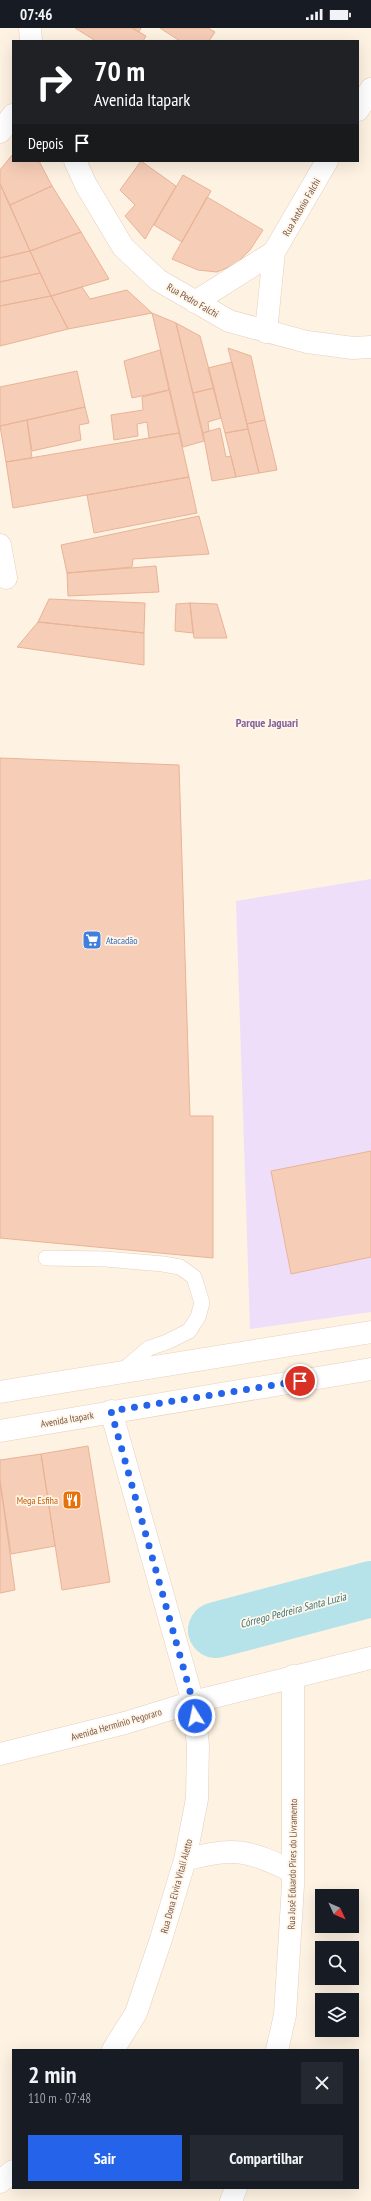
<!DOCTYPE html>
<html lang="pt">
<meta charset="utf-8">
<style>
body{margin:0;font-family:"PT Sans Narrow",sans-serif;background:#242831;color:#f1f3f6;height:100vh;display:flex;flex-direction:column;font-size:15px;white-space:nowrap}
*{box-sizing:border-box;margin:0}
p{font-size:13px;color:#9ea1a6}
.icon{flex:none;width:22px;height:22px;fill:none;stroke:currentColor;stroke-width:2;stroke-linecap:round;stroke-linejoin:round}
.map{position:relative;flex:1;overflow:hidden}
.drawer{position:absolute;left:12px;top:2021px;width:347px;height:140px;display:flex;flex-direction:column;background:#171b24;border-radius:0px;box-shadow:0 4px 16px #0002}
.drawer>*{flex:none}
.top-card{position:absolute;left:12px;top:12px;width:347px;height:122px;border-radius:0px;box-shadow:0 4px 16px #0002;background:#202124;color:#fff;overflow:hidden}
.needle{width:26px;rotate:134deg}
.buttons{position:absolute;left:315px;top:1861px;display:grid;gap:8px}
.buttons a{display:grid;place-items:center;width:44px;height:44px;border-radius:0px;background:#171b24;box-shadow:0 4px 16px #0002;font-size:20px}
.pin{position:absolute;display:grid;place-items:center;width:34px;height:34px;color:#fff;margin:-17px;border:2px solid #fff;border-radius:50%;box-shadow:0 1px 4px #0007}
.me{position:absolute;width:44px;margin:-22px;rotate:350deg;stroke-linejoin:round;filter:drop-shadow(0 0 3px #0008)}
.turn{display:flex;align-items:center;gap:14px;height:84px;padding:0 16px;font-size:18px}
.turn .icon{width:52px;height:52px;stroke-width:2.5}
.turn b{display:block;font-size:28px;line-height:34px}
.then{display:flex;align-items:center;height:38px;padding:0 16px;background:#0003;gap:8px;font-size:15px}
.round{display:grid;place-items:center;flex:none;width:42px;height:42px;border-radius:0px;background:#242831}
.overview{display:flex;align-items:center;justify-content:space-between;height:68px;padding:0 16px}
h1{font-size:24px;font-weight:700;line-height:30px}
.cta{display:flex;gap:8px;margin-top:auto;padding:8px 16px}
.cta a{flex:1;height:46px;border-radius:0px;background:#2563eb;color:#fff;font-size:16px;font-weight:700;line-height:46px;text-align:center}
.cta a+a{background:#242831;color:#f1f3f6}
.status{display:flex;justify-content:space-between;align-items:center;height:28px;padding:0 20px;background:#171b24;direction:ltr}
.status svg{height:11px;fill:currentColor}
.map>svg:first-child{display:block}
.education{fill:#efdefa}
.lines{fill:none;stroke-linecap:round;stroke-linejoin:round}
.river{stroke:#b5e3e9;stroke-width:56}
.building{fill:#f6cdb7;stroke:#e9b396}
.service-casing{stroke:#e5cfbf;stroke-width:16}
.minor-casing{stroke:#e5cfbf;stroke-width:23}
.secondary-casing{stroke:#ead0bc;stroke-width:23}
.service{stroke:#fff;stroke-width:15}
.minor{stroke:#fff;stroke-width:22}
.secondary{stroke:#fff;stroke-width:22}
.route{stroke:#2563eb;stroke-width:7;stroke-dasharray:0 12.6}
.labels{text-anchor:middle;stroke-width:3.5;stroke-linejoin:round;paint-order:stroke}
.street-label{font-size:10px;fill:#775646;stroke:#fff6e9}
.shop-label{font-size:10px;fill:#366cbe;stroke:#fff6e9;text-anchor:start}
.food-label{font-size:10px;fill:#c56008;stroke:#fff6e9;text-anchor:end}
.water-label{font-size:11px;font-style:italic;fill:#39767e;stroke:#fff6e9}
.quarter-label{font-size:12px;font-weight:bold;fill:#86619c;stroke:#fff6e9}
</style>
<div class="status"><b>07:46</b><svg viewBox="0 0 49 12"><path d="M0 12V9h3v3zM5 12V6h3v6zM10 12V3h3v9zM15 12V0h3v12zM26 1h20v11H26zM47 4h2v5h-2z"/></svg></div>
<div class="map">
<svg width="371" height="2173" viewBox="0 0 371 2173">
<rect width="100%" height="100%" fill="#fef2e2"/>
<path class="education" d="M371,851V1284L250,1301L236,873Z"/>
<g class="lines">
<path class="river" d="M216,1602L371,1561"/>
</g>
<path class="building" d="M75,0H132L146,8L143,13H96Z
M132,0H141L139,4Z
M160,0H208L215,4L209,13H180Z
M12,127L13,133H39L52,158L10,177L0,156V142Z
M141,133L176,158L145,211L125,188L135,177L120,162Z
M183,147L211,163L182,214L154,197Z
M0,156L30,223L0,230Z
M52,158L81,204L30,223L10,177Z
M207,169L263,202L250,222L236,236L217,244L198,242L172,231Z
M81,204L109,251L51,268L30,223Z
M30,223L40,245L0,254V230Z
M40,245L51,268L0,278V254Z
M82,259L90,271L127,262L152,285L68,301L51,268Z
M51,268L68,301L0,318V278Z
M152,285L176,295L204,413L183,419Z
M176,295L200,308L214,360L193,365Z
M228,320L251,328L265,392L247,396Z
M160,322L169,362L132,370L124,333Z
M232,334L248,401L225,405L208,340Z
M77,343L85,379L0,398V359Z
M214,360L221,390L208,394L209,403L203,405L193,365Z
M169,362L179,405L149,410L147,394L137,396L138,408L114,412L111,387L143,382L142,369Z
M85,379L89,395L79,397L81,412L32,423L27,392Z
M27,392L32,430L6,434L0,398Z
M265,392L277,442L259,445L247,396Z
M220,400L226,429L231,428L236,449L212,453L203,405Z
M248,401L259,445L236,449L225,405Z
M179,405L189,449L13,480L6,434Z
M189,449L197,485L94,505L87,467Z
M199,488L209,526L133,531L132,539L67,545L61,517Z
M156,538L159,564L68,568L67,545Z
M49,571L145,575L144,605L38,594Z
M190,575L217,576L227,610H194Z
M190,575L193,605L175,603L176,576Z
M38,594L144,605V637L17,619Z
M0,730L179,737L190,1088H213V1230L0,1210Z
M371,1123V1229L291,1246L271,1143Z
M88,1418L110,1554L62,1562L41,1426Z
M41,1426L55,1518L11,1526L0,1453V1432Z
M0,1453L15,1562L0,1565Z"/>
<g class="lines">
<defs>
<path id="service" d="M46,1230L105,1231L163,1236L180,1239L194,1249L202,1275L198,1289L189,1303L167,1314L149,1320L121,1344"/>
<path id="minor" d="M30,0L31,13
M358,82L371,61
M0,104L13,87
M75,133L86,157L123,219L158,252L229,293L307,314L353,320L371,319
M195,274L274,224
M266,304L274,224L327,133
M0,517L6,550
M111,1383L193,1674L198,1717L197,1771L185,1832L161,1911L136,1985L113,2022
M0,1726L125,1695L193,1674L371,1630
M185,1832C232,1818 250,1822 293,1844
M277,2022L285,1987L293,1857V1648
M0,2154L13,2143
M231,2173L236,2160"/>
<path id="secondary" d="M0,1364L371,1304
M0,1403L371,1341"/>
</defs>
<use href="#service" class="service-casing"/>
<use href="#minor" class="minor-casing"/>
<use href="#secondary" class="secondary-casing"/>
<use href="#service" class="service"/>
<use href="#minor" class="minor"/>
<use href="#secondary" class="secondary"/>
</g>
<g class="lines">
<path class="route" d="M195,1688L193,1674L111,1383L300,1353"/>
</g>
<defs>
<symbol id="supermarket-square" viewBox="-11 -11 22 22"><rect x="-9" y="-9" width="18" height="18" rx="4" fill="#3f7fe0" stroke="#fff6e9"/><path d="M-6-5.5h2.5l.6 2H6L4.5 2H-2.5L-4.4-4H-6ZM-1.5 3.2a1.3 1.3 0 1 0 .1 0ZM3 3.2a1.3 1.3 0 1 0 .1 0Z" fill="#fff"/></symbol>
<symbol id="restaurant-square" viewBox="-11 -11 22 22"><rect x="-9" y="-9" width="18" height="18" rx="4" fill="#e8710a" stroke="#fff6e9"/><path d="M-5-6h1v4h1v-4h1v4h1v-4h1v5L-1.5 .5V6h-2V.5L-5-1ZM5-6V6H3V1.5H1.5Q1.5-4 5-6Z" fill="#fff"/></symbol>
</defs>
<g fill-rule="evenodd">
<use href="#supermarket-square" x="81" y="901" width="22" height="22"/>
<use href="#restaurant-square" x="61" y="1461" width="22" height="22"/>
</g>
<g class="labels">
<g class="street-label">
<text transform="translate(301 179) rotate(-60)" y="4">Rua Antônio Falchi</text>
<text transform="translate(193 272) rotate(30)" y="4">Rua Pedro Falchi</text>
<text transform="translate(67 1391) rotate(-10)" y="4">Avenida Itapark</text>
<text transform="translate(116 1696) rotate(-16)" y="4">Avenida Hermínio Pegoraro</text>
<text transform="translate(292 1836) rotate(-89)" y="4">Rua José Eduardo Pires do Livramento</text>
<text transform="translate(176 1858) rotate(-75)" y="4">Rua Dona Elvira Vitali Aletto</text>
</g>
<g class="shop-label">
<text x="106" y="916">Atacadão</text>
</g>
<g class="food-label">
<text x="58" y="1476">Mega Esfiha</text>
</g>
<g class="water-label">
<text transform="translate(293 1582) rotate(-15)" y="4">Córrego Pedreira Santa Luzia</text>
</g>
<g class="quarter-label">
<text x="267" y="699">Parque Jaguari</text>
</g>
</g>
</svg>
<div class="buttons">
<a><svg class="needle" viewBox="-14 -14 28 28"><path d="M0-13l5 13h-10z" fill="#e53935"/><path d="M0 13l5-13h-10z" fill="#9ea1a6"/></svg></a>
<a><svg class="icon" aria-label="search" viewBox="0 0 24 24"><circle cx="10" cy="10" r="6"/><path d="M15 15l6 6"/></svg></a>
<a><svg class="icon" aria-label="layers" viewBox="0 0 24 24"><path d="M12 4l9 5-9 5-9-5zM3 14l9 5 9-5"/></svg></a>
</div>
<div class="pin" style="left:300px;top:1353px;background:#d93025"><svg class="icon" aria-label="arrive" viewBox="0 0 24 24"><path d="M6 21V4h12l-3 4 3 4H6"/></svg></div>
<svg class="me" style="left:195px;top:1688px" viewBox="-20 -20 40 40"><circle r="17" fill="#2563eb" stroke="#fff" stroke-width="3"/><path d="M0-11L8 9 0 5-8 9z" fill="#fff"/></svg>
<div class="top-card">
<div class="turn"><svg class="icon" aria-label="right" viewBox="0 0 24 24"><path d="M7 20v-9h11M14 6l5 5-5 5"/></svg><div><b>70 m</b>Avenida Itapark</div></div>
<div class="then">Depois<svg class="icon" aria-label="arrive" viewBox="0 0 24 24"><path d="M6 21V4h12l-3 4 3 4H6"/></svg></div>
</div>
<section class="drawer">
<div class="overview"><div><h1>2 min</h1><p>110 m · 07:48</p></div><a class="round"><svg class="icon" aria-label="close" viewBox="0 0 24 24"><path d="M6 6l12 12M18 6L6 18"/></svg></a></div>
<div class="cta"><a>Sair</a><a>Compartilhar</a></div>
</section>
</div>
